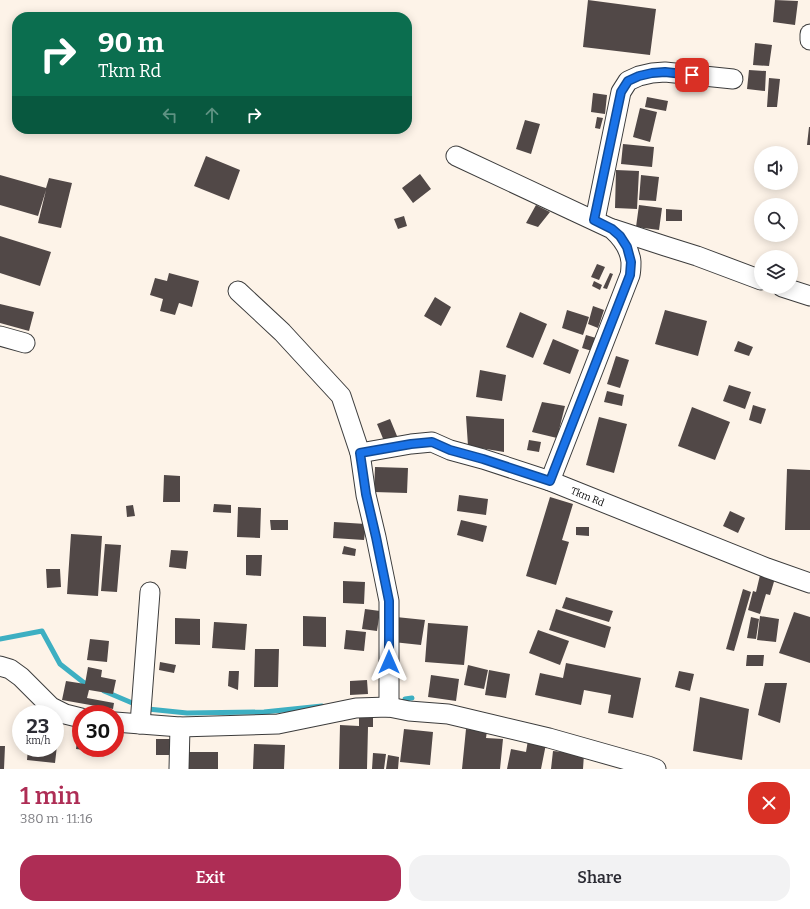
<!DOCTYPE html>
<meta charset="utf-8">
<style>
body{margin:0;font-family:Bitter,serif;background:#f2f2f3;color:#2b2b33;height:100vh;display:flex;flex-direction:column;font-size:15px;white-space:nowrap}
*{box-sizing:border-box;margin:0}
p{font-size:13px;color:#7c7c81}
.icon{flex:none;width:22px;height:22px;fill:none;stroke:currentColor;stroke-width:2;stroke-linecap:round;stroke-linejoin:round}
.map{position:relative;height:769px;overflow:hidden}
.details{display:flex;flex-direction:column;background:#fff;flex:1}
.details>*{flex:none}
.guide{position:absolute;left:12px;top:12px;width:400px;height:122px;border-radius:16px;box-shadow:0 2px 10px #0003;background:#0b6e4f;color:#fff;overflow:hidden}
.controls{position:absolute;left:754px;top:146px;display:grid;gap:8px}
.controls a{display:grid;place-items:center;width:44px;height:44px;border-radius:50%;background:#fff;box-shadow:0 2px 10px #0003;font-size:20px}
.speed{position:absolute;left:12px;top:705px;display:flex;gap:8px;font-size:20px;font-weight:700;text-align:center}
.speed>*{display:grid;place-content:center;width:52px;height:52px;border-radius:50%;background:#fff;box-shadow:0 2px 10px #0003;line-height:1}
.speed small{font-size:10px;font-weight:400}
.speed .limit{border:6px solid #d22;background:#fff;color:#111}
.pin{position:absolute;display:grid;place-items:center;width:34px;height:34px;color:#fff;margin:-17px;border-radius:8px;box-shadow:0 2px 6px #0006}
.me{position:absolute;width:44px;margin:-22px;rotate:0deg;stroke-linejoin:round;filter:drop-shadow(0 0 3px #0008)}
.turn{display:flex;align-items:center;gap:14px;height:84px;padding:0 20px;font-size:18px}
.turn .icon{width:52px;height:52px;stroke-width:2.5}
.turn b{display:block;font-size:28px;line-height:34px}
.lanes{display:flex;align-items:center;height:38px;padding:0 20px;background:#0003;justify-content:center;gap:20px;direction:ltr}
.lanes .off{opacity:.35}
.round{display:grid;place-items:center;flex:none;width:42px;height:42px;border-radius:16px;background:#f2f2f3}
.head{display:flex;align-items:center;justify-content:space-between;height:68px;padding:0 20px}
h1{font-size:24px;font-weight:600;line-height:30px;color:#ae2d55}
.button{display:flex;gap:8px;margin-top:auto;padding:8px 20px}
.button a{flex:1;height:46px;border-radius:16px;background:#ae2d55;color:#fff;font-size:16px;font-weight:600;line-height:46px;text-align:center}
.button a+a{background:#f2f2f3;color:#2b2b33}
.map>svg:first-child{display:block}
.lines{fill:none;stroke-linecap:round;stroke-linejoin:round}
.stream{stroke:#3dafc2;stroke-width:5}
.building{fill:#514847}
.minor-casing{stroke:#3c3c3c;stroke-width:21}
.minor{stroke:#fff;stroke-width:19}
.route-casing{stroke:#114b97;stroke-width:10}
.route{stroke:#1a73e8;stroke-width:7}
.labels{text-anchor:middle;stroke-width:4;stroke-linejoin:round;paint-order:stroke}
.street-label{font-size:10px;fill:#090909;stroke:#fff}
</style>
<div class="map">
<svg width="810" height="769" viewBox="0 0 810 769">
<rect width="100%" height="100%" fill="#fdf3e8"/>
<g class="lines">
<path class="stream" d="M0,639L42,631L60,664L83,682L91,686
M104,691L137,705
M405,699L412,698
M144,708L148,709L187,713L264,712L322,706"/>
</g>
<path class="building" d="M588,0L656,9L650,55L583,47Z
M775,0L798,1L795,25L773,22Z
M755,43L772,45L769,66L753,65Z
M749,70L766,71L765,91L747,89Z
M769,78L780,79L777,107H767Z
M593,93L607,95L605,114L591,112Z
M647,97L668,101L666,111L645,107Z
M640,108L657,112L650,142L633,137Z
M597,117L603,118L600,129L595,128Z
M525,120L540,124L531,154L516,149Z
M809,127H810V145H807Z
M623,144L654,147L652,167L621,164Z
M206,156L240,170L229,200L194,186Z
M616,170L639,171L637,209L615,208Z
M420,174L431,189L413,203L402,188Z
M0,175L46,188L49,178L72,183L61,228L38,223L46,190L38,216L0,205Z
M641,175L659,177L656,201L639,200Z
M536,205L550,212L538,227L526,223Z
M639,205L662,208L659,230L636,227Z
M666,209L682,210V221H666Z
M404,216L407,226L398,229L394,219Z
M0,236L51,252L40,286L0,273Z
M597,264L605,267L599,280L591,277Z
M169,273L199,281L192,307L179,303L175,315L160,311L163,299L150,295L155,278L167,281Z
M610,273L613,274L607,289L603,288Z
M594,281L602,285L600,290L592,286Z
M435,297L451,307L441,326L424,316Z
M0,304L34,312L29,331L0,323Z
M593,306L604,310L598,328L588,324Z
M567,310L589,317L583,335L562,328Z
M665,310L707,321L698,356L655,344Z
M520,312L547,324L533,358L506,347Z
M586,335L596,338L592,351L582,348Z
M553,339L579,350L570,374L543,364Z
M738,341L753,347L749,356L734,351Z
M616,356L629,360L620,388L607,384Z
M480,370L506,375L502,401L476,397Z
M729,385L751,392L745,409L723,401Z
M607,391L624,395L622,406L604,402Z
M542,402L565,406L557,438L532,432Z
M753,405L766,409L761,424L749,420Z
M692,407L730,422L715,460L678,446Z
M466,416L504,419V452L468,446Z
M599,417L627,424L614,473L586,465Z
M390,419L397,436L384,441L377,424Z
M529,440L541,442L539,452L527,450Z
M375,467L408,468L407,493L374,492Z
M787,469L810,470V530H785Z
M164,475L180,476V502H163Z
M459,495L488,499L486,515L457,511Z
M550,497L573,504L562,540L569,542L556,585L526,576Z
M214,504L231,505V513L213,512Z
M133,505L135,516L127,517L126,506Z
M238,507L261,508L260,538L237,537Z
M730,511L745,518L738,533L723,526Z
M270,520H288V530H271Z
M461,520L487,526L483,542L457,535Z
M334,522L366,524L364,540L333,538Z
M576,527H589V536L576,535Z
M71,534L102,536L98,596L67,594Z
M105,544L121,545L117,592L101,591Z
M344,546L356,549L355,556L342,554Z
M171,550L188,551L186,569L169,567Z
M246,555H262L261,576L246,575Z
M46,569H60L61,587L47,588Z
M761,571L776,575L770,595L766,594L760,614L748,610L753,591L756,592Z
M343,581L365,582L364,604L343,603Z
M743,589L751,592L734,651L726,649Z
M566,597L613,611L609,622L562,608Z
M365,609L380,611L377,631L362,629Z
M556,609L611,627L605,648L549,630Z
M794,612L810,617V663L779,653Z
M303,616L326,617V647L303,646Z
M760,616L779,619L776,642L757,640Z
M396,617L425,620L421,645L393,642Z
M751,617L759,619L756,639L747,638Z
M175,618L200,619V645L175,644Z
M214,622L247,624L245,650L212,648Z
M428,623L468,626L464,665L425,662Z
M346,630L366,632L364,651L344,649Z
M538,630L569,641L560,665L529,653Z
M90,639L109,641L107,662L87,660Z
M255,649H279L278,687H254Z
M747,655H764L763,666H746Z
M160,662L176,665L174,673L159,670Z
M566,663L641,678L633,718L608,713L611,695L584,690L581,705L535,695L540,673L563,678Z
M468,665L488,670L484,689L464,685Z
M88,667L102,670L101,677L116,680L113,694L89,690L87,698L114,703L113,709L62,700L66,681L85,684Z
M489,670L510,674L506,698L485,695Z
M229,671H239L238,690L228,686Z
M679,671L694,674L690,691L675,687Z
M431,675L459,679L456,701L428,697Z
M367,680L368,694L350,695V681Z
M765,683H787L780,723L758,715Z
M700,697L749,709L742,760L693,751Z
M359,712H373V727H368L367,769H339L340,725L359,726Z
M79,723H81V748H110L109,753L76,749Z
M55,728H59L55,763L27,760L28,748H55Z
M404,729L433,732L430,765L400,762Z
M466,729L487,731L486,738L503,739L500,769H462Z
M156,739H176L175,755H156Z
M528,740L546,744L541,769H507L511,749L526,752Z
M254,744L285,745L284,769H253Z
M0,746H5L4,769H0Z
M553,751L584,754L583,769H551Z
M186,752H218V769H186Z
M373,753L386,754L384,769H372Z
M388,755L399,757L398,769H386Z"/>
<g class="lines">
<defs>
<g id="minor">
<path d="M810,34V40"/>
<path d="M456,156L612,229C622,238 630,249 631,262C631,266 631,271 630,275L550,481"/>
<path d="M595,220L621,92L628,81L639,76L652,73L665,72L733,79"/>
<path d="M613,229L665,246L697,256L761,280"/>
<path d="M782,287L810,296"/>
<path d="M238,291L282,332L341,396L360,453L366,495L376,537L389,601V707"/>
<path d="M0,336L25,343"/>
<path id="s1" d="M360,453L411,444L432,442L450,450L483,459L550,481L767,568L810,583"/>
<path d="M0,666L10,669L21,677L51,707L65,714L81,718"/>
<path d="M115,722L180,727L278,724L356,708L389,707L409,711L448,714L549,738L648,766L656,769"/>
<path d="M140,724L150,592"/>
<path d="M179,769L180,727"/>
</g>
</defs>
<use href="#minor" class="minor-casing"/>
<use href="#minor" class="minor"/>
</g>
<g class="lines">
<defs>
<path id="route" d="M389,662V601L376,537L366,494L360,453L411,444L432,442L450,450L483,459L550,481L630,275L631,262L627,247L620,236L612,229L594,220L621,92L628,81L639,76L652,73L665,72L692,75"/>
</defs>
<use href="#route" class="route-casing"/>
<use href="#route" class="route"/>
</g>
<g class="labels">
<g class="street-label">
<text dy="4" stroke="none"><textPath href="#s1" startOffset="238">Tkm Rd</textPath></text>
</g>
</g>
</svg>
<div class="controls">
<a><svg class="icon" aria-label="sound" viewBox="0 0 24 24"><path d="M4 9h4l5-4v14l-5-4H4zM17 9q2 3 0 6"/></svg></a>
<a><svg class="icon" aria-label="search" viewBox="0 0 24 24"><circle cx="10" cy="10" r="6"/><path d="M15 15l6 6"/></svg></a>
<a><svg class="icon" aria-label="layers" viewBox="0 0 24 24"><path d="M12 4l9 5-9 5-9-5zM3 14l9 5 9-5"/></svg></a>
</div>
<div class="speed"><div>23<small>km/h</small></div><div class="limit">30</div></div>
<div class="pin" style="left:692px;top:75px;background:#d93025"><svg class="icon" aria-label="arrive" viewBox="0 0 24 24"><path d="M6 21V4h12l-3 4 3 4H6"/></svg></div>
<svg class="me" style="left:389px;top:662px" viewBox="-20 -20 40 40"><path d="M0-17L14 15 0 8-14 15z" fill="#1a73e8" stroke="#fff" stroke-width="4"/></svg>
<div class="guide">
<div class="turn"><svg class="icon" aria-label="right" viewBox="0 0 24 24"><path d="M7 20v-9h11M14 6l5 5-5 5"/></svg><div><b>90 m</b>Tkm Rd</div></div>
<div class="lanes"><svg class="icon off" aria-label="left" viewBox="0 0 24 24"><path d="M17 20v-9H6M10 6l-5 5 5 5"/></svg><svg class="icon off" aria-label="ahead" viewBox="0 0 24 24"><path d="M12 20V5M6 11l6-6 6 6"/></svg><svg class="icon" aria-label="right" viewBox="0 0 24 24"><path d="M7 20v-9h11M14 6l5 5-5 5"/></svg></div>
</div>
</div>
<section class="details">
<div class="head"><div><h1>1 min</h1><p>380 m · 11:16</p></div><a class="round" style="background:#d93025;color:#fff"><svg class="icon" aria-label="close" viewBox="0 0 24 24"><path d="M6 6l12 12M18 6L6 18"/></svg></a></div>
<div class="button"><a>Exit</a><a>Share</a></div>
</section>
